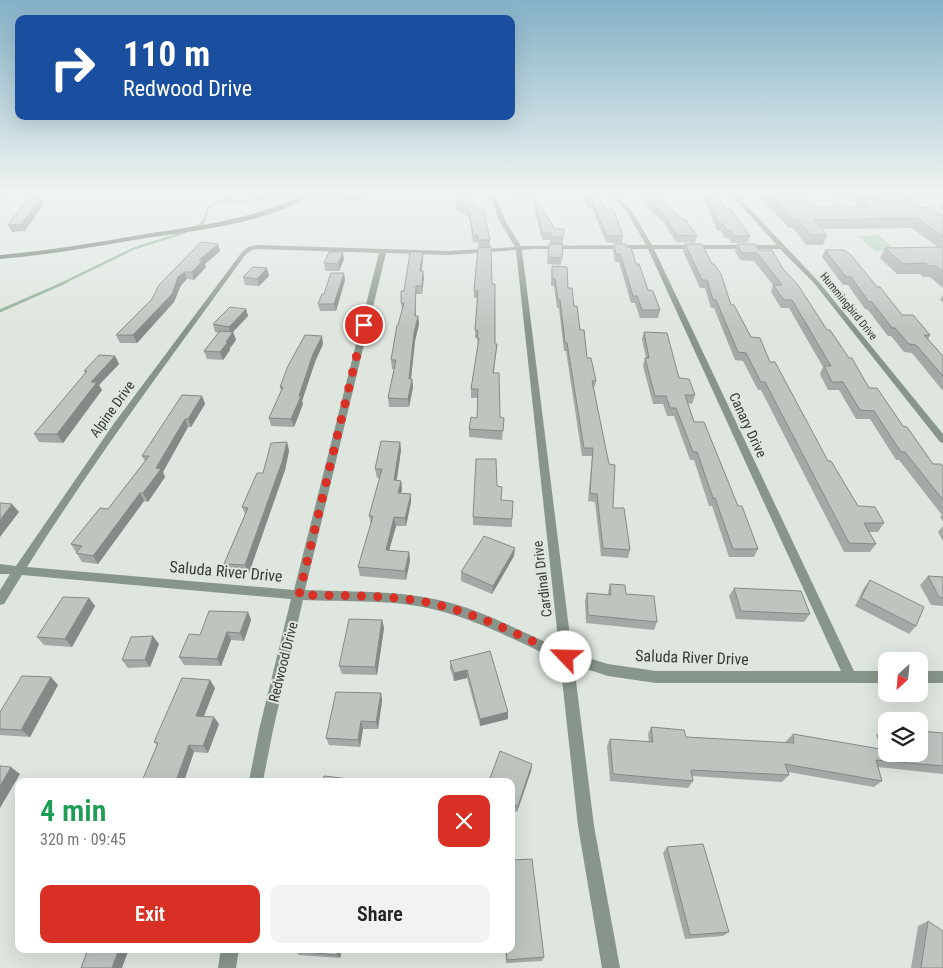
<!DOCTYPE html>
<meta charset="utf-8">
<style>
body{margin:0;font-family:"Roboto Condensed",sans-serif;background:#f2f2f2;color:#222;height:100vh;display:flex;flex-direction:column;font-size:19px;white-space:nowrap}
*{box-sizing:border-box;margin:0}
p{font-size:16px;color:#767676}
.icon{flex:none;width:28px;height:28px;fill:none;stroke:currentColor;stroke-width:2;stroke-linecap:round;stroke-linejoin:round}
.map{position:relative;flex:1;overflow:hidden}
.panel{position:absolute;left:15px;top:778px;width:500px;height:175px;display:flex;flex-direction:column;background:#fff;border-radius:10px;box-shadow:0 5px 20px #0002}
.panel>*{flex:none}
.banner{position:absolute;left:15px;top:15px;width:500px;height:105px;border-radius:10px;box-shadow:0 5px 20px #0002;background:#1a4fa0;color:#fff;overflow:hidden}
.needle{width:32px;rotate:206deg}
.fabs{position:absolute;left:878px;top:652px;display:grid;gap:10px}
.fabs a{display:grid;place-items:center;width:50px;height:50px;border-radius:10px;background:#fff;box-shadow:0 5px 20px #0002;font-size:25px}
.pin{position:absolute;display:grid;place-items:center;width:42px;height:42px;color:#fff;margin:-21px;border:2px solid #fff;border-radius:50%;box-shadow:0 1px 5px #0007}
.me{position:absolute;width:55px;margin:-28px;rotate:294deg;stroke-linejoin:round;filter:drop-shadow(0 0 4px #0008)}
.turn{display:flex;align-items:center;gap:18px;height:105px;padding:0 25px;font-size:22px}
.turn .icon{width:65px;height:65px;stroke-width:2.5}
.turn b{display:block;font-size:35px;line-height:42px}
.round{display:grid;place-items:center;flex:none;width:52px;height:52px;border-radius:10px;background:#f2f2f2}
.head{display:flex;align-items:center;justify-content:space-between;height:85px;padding:0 25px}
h1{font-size:30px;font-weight:600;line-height:38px;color:#1e9e55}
.cta{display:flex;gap:10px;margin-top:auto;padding:10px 25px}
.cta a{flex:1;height:58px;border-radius:10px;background:#d93025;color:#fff;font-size:20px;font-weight:600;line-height:58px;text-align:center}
.cta a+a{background:#f2f2f2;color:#222}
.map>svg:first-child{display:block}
.green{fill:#b2d1b8}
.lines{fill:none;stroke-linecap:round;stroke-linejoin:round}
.stream-far1{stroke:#8fad95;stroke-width:2.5}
.stream{stroke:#8fad95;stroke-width:3}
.lane{fill:#88958a;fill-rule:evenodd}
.street{fill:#88958a;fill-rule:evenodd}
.secondary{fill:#5c6f60;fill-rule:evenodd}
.wall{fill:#a3a9a4}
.shaded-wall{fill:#858a86}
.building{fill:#bec5bf;stroke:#858a86}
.route{stroke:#d93025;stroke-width:9;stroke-dasharray:0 16.2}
.labels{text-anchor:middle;stroke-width:4;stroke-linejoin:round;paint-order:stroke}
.far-street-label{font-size:11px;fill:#383b38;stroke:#dee6df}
.street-label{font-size:14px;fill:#383b38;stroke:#dee6df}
.near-street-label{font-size:16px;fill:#383b38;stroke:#dee6df}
</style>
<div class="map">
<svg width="943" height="968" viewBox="0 0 943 968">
<rect width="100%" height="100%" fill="#dee6df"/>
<path class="green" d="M878,235L896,250L875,251L858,236Z"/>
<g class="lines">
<path class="stream-far1" d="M311,196L360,199L377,193
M224,201H244L301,194
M63,283L135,248L180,234L203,223L209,206L240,193"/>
<path class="stream" d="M0,311L66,282"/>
<path class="lane" d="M817,193H822L835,196H876L878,197L876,198H835Z
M943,195V197L897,198L895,197L897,196Z
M943,204V210L941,209V205Z"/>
<path class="street" d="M0,193H24L0,197Z
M489,193H494L506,222L521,246L646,245L627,212L608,193H613L631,210L652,245H777L729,193H735L818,281L943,434V443L940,442L814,283L780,249H654L854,671H886V683H656L608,676L574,665L594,826L620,968H602L578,826L560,661C521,643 482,622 440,611C399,599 346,602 303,600L273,730L263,781H249L259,730L291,599L22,575L4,604L0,605V590L10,574H0V564L16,566L115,422L242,252L248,247L258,245L449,251L515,247L500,222ZM258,249L379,253L294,590L27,567C95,459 171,357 246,254L252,250ZM535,249H648L841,671H656L608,664L572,653L522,250ZM516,250L559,648C520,631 480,609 439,600C395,590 349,592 305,590L386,253L449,255Z
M919,671H943V683H919Z
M221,949H239L236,968H218Z"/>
<path class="secondary" d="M306,193H312C272,224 189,231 140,239C93,247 47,255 0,259V255C47,251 93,243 140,235C197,226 254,220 306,193Z"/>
</g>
<path class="wall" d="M454,193H466L479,211L490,240V247H478V242L473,243L469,217L457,210Z
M515,193H539L538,198L518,199Z
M584,193H597L606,210L623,236L622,243H611L606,242L592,208L589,209L583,197Z
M635,193H659L669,208L697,236L695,243L676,242L664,223L650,210L640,193L636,194Z
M705,193H718L725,209L750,236L747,243H731L729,238H725L721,231H717L704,198Z
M756,193H798L804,201L817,207L855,206L858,198H868L870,193H899L922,208L940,215H943V288L930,277H923L920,274H897L880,258L885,248L938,247L912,228L822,229L827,235L823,245H806L793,228H789Z
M535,199L554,229H564L561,265L547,264L550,240H542L534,206Z
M614,244L636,264L648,290L660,310L658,318H640L635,303H631L619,262H615L613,251Z
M685,244L731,305L751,337L770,362L828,461L858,506L884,523L878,532H869L876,544L870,552H844L761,390H758L743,361L735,360L714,308H711L705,288H700L683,251Z
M737,244L759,250L783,269L869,388L903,426L933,464L943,466V522L940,517L942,515L899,460H896L870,419H856L839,390H828L820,374L823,367L789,308H781L771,292L773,285L754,261L740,260L735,251Z
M825,250L902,315L930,335L928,339L943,356V391L912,353L904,352L891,336H888L868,310L865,309L848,285H843L822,257Z
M220,251L205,264L206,267L194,280L187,279L181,285L174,302L137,343H120L116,335L152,299L159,285Z
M344,259L339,271H325L324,263Z
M423,259L422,271H423L424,278L422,294H416V316H418L419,324L415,341L411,379H412L413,387L409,407H389L388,398L394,369H392L391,360L398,325L402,311L401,303L404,291Z
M552,266L568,288L574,306L587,358L596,381L594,389L613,508L630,550L628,558L601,556L595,502L588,501L592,456H582L566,351H564L559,308H557L554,286H551Z
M267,268L269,276L259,286L245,285L243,277Z
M345,280L336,311H320L318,304L324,294Z
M492,284L495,344H497L494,373L500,417L504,418L502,440L469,437V429L477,418L478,398H471V389L478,346L477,338H475L477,298H474V291Z
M943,295V302L940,300Z
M246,309L248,316L233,332L236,340L230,348V350L223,360L207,359L204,351L219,333L215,332L213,324Z
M644,332L679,378L695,395L692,404L688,403L694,422L738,506L758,549L754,557H729L712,506H709L694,460H690L674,416H667L663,404H653L643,366L645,358H646L642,339Z
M323,344L315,362L302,401L303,404L294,427L271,426L269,418L281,391L280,387Z
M115,356L119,364L99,385L102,390L63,443L39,442L34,434L86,373L84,371Z
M202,396L205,404L191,427H188L163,472L165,477L148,502L144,501L98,564L82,562L71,544L108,509L145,461L142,456Z
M287,442L289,451L285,470L249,573L228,572L224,564L245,514L242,507L263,473Z
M400,442L401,450L397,480L401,481L402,489L401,493L411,494V502L406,526H396L389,550L409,552L410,560L406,580L360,576L358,567L371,524L369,516L380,478H377L375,469Z
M497,486L501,500L512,519V527L473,525V517Z
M943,526V541L938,532Z
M514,556L492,594L461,581V572Z
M928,576L943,577V606L931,605L920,585Z
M870,580L916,626L909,634L855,606L864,588Z
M610,584L626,594L657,622L654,630L586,623L585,601L587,593L608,595V592Z
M734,588L810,614L804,622L736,619L729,596Z
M89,598L95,606L72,647L44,645L37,637Z
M248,612L251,620L244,641L231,640L221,666L184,665L179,657L200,635Z
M382,620L384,628L377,675L342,674L339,666Z
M159,644L150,667L128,668L122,660Z
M490,651L508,712V719L480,726L467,678L454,681L450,668V661Z
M58,685L30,737L0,735V712Z
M215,688L204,716L219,724L208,753L194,752L184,781H142L157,745L154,742Z
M381,693L382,701L378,729H363L360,747L329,745L326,738Z
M651,727L686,737L787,743L786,741L793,734L882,750L876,735L884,728H886V754L943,733V774L878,767L882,781L874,787L788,772L789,775L782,782L692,776L693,781L688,788L610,781L607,746L610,739L649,742L648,734Z
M532,764L531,771L517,812L511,810V781Z
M667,847L729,932L723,936L685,939L663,853Z
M928,921L943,968H911L918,926Z
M296,949H342L340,958L299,955L295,951Z
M505,949H511L544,957L542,961L506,963Z"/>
<path class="shaded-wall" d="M40,197L44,204L25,231L12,232L8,225Z
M218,244L220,251L205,264L206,267L194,280L192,272L199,260Z
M343,252L344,259L339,271L338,264Z
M423,252V259L420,278V271Z
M267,268L269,276L259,286L257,279Z
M423,271L424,278L422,294V286Z
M185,272L187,279L181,285L174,302L137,343L133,335L178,277Z
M344,273L345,280L336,311L334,304Z
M246,309L248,316L231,334L229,327Z
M418,316L419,324L415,341L410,387L409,379L414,333Z
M233,332L236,340L230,348V350L223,360L220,352L226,342Z
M322,336L323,344L315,362L302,401L303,404L294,427L291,419L313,354Z
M115,356L119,364L99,385L102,390L63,443L57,434L91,382Z
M412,379L413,387L409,407L408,399Z
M202,396L205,404L191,427L188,419Z
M185,419L188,427L163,472L165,477L148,502L143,493L156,468Z
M287,442L289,451L285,470L249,573L245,565Z
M400,442L401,450L395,489L394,480Z
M401,481L402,489L399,501L398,493Z
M140,493L144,501L98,564L93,556Z
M411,494V502L406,526L405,518Z
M12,504L19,512L0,537V520Z
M394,517L396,526L387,558L386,550Z
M515,548L514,556L492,594L493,586Z
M409,552L410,560L406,580L405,571Z
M89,598L95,606L72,647L65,639Z
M248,612L251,620L244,641L240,633Z
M382,620L384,628L377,675L375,667Z
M227,632L231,640L221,666L217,659Z
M153,636L159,644L150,667L145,660Z
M467,670V678L454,681V673Z
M51,677L58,685L30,737L21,730Z
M210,680L215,688L201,723L196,716Z
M381,693L382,701L378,729L376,722Z
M508,712V719L480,726V719Z
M214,717L219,724L208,753L203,746Z
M361,721L363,729L360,747L358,740Z
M189,745L194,752L184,781H176Z
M532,764L531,771L517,812L518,806Z
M11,767L20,774L0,808V786Z
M119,949H129L122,968H112Z
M338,949H342L340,958L337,955Z"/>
<path class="building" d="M32,193H34L40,197L22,224L8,225Z
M455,193H468L479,211V208H483L490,240H478V235H473L469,210L457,203Z
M585,193H597L606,210L613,208L623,236H612L607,235L592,203L594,202H590Z
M645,193H659L669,208L682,219H685L697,236L677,235L665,216L651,203Z
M706,193H718L725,209H730L750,236H733L731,231H727L723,224H719Z
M768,193H798L804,201H812L817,207L869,206L858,198H879L873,193H899L922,208L929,207L940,215H943V237L917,218L814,220L827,235H810L797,219H793Z
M535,199L552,224L554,229H564L563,237H550L551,233H542Z
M201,242L218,244L199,260H203L192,272H185L178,277L172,294L133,335H116L152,299L159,285Z
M549,244H563L562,258L548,257Z
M614,244H626L627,247H631L636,264H639L648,290L653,291L660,310H642L637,296H633L620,254H616Z
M685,244H702L712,264H714L721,274L731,305H734L751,337L760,338L770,362H775L828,461H831L858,506L875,507L884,523H864L876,544L849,543L765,382H761L746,353L738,352L716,300H713L707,280H702Z
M737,244H755L759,250H772L783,269L798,285L827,330H830L849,358H852L869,388H877L903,426L907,427L933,464H941L943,466V500L905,452H901L874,411L860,410L843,382H832L824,366H831L792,300H784L773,285H782L757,253H742Z
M491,247L492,284H495V344H497L493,373H499L500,417L504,418L503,431L469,429L471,417L477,418L478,389H471L479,338H477L478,331L475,330L478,291H474L478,248Z
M943,247V272L936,266H929L926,263L903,264L885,248Z
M825,250H844L851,255L877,287H880L902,315H913L930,335H924L943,356V376L916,345L909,344L895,328H892L872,302H869L851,277H846Z
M329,252H343L338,264L324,263Z
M410,252H423L420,271H423L422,286H416L415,316H418L414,333L409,379H412L408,399L388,398L396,360H391L397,325H398L404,303H401V291H404Z
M552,266L567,267L568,288H572L574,306H577L580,330H584L587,358H591L596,381H592L609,464L615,465L613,508H624L630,550L603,548L597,494L590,493L593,448H584L567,343H565L560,300H558L555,279L552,278Z
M253,267L267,268L257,279L243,277Z
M331,273H344L334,304H318L322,294H324Z
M230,307L246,309L229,327L213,324Z
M220,331L233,332L226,342H228L220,352L204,351Z
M644,332L667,333L679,378L689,379L695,395H685L694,422H704L738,506H742L758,549H733L715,498H713L697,452H693L676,408H670L666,396H655L645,358H649Z
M305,335L322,336L313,354L299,396H301L291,419L269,418L283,387H280L288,366Z
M99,355L115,356L91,382H97L57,434H34L87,371H84Z
M182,395L202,396L188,419H185L156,468L161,469L143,493H140L93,556L76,553L82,546L71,544L100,508L108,509L149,456H142Z
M381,441L400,442L394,480L401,481L398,493L411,494L405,518L394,517L386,550L409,552L405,571L358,567L373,516H369L382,469H375Z
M287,442L282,462L245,565L224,564L248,508L242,507L257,473H263L271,443Z
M476,459H496L497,486L502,487L501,500L513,501L512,519L473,517Z
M0,503L12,504L0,520Z
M484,536L515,548L493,586L461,572Z
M928,576L943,577V598L939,597Z
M870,580L924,607L916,626L861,598Z
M610,584L625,585L626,594L654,596L657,622L588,615L587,593L611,595Z
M734,588L801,591L810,614L741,611Z
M63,597L89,598L65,639L37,637Z
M209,611L248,612L240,633L227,632L217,659L179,657L189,634L200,635Z
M349,619L382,620L375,667L339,666Z
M153,636L145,660H122L131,637Z
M490,651L508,712L480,719L467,670L454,673L450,661Z
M22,676L51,677L21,730L0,729V712Z
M182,678L210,680L196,716L214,717L203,746L189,745L176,781H142L158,743L154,742Z
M336,692L381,693L376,722L361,721L358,740L326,738Z
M651,727L684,730L686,737L794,743L793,734L886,750V754H919V731L943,733V766L876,760L882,781L785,764L789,775L691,770L693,781L613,774L610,739L653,742Z
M500,751L532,764L518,806L511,803V781H489Z
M0,766L11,767L0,786Z
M324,776L358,780V781H323Z
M703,844L729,932L690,935L667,847Z
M532,859L544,957L507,960L506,949H511V860Z
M928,921L943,931V968H921Z
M88,949H119L112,968H81Z
M296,949H338L337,955L295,951Z"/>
<linearGradient id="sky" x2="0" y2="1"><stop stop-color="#84b1c7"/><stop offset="0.59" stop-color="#f0f4f1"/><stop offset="1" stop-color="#f0f4f1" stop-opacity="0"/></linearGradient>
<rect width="943" height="328" fill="url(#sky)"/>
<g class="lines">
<path class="route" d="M364,325L299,595C345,596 394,594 439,605C483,616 525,638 566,657"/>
</g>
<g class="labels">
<g class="far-street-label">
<text transform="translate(849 306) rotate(51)" y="4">Hummingbird Drive</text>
</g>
<g class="street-label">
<text transform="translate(112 409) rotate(-54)" y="5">Alpine Drive</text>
<text transform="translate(748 425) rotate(65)" y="5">Canary Drive</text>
<text transform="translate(542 579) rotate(-97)" y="5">Cardinal Drive</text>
<text transform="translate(283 662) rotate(-76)" y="5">Redwood Drive</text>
</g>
<g class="near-street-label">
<text transform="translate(226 571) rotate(5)" y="6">Saluda River Drive</text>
<text transform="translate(692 657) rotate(2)" y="6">Saluda River Drive</text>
</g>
</g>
</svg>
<div class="fabs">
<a><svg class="needle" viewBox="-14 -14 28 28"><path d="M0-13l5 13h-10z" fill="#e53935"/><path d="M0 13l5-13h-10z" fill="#767676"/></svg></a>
<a><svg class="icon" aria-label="layers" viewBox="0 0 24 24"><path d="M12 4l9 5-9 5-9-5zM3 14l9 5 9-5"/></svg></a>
</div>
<div class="pin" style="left:364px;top:325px;background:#d93025"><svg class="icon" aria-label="arrive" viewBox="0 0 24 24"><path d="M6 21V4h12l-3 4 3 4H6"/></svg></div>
<svg class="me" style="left:566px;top:657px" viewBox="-20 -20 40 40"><circle r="19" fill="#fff"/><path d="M0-13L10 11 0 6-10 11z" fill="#d93025"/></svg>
<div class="banner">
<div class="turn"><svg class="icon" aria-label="right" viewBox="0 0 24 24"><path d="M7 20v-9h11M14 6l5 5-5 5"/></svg><div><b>110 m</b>Redwood Drive</div></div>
</div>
<section class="panel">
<div class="head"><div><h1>4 min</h1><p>320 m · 09:45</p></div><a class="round" style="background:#d93025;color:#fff"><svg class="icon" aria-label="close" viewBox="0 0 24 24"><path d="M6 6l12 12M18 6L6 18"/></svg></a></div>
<div class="cta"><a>Exit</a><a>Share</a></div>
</section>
</div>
